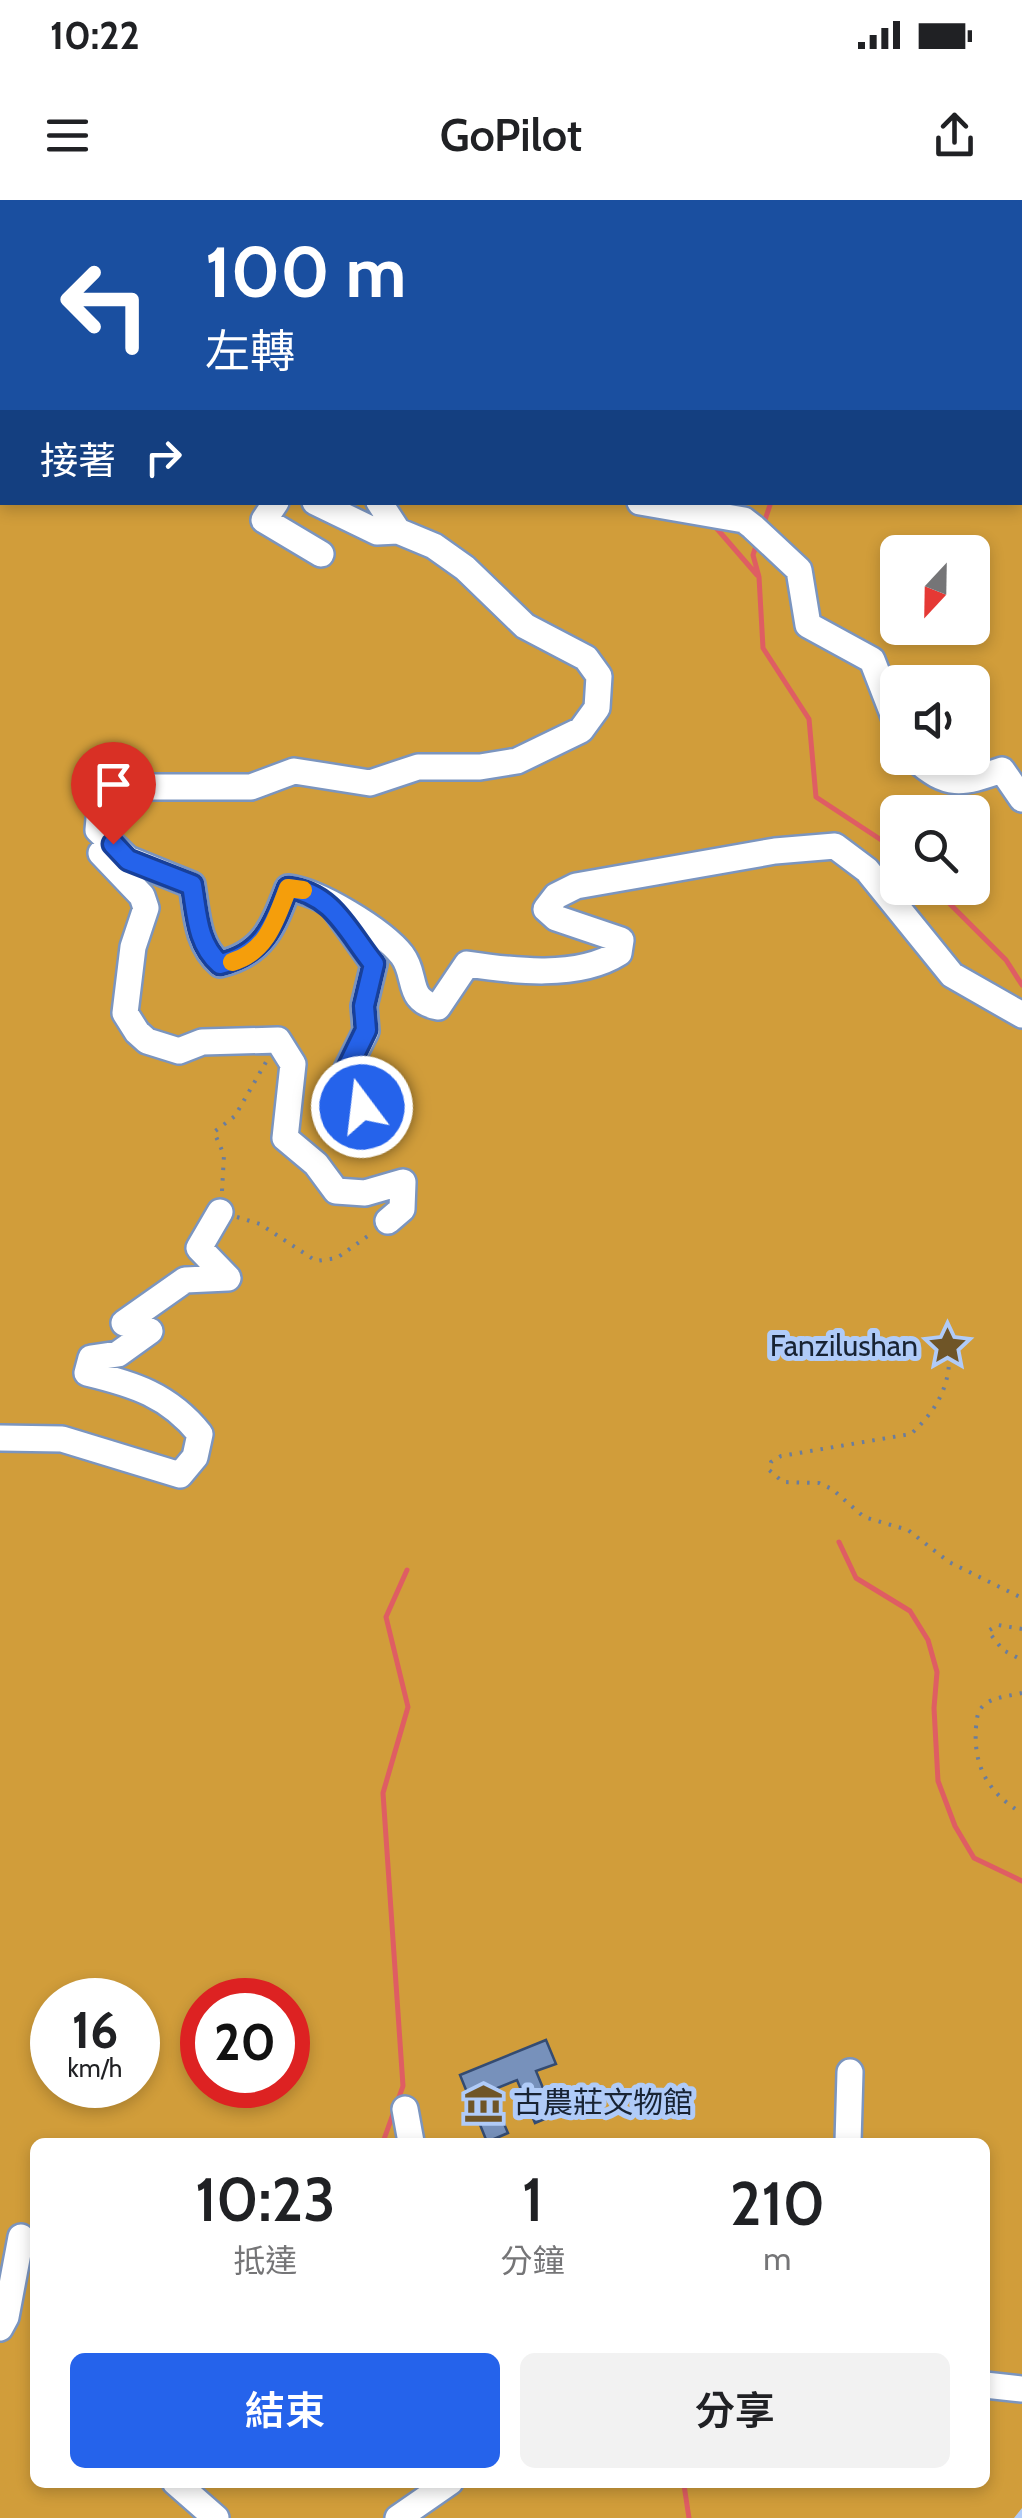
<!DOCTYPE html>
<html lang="zh-TW">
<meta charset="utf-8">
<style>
body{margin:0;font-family:Cabin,"Noto Sans TC",sans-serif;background:#f2f2f2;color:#202124;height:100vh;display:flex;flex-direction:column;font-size:38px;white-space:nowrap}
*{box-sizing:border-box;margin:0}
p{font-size:32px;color:#757577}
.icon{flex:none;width:55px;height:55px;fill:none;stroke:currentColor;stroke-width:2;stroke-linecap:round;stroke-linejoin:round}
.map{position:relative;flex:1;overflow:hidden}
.sheet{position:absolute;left:30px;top:1938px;width:960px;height:350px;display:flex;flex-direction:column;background:#fff;border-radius:15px;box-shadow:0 5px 15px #0003}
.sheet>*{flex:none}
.banner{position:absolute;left:0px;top:0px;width:1022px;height:305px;box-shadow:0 5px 15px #0003;background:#1a4fa0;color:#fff;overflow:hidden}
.needle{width:65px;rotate:202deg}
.controls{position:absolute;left:880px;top:335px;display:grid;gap:20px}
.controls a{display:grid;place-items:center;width:110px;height:110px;border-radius:15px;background:#fff;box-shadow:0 5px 15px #0003;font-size:50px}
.speed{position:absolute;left:30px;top:1778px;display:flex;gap:20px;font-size:50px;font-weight:700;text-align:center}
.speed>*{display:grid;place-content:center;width:130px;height:130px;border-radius:50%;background:#fff;box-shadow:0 5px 15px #0003;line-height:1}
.speed small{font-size:25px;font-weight:400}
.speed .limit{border:15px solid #d22;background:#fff;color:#111}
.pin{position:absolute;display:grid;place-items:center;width:85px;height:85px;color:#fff;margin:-102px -42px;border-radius:50% 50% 50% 0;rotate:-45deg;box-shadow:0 0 10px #0007}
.pin .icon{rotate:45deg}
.me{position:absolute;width:110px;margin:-55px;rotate:345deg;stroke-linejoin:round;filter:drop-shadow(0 0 8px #0008)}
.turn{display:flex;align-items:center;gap:35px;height:210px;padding:0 40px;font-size:45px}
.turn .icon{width:130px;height:130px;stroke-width:2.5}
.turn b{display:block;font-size:70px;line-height:85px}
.then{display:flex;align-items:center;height:95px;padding:0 40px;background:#0003;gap:20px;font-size:38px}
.eta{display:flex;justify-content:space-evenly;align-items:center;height:170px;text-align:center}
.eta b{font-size:60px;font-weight:600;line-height:70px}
.button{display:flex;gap:20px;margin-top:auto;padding:20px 40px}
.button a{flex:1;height:115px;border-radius:15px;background:#2563eb;color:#fff;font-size:40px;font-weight:600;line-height:115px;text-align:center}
.button a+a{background:#f2f2f2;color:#202124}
.status{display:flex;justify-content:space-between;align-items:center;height:70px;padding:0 50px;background:#fff;direction:ltr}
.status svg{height:28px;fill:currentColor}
header{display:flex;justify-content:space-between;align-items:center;height:130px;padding:0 40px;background:#fff;font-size:45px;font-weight:600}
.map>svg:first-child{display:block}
.green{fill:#d19d3a;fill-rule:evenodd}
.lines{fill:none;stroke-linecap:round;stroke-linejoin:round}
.stream{stroke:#df5d63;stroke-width:5}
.building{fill:#7791bb;stroke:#344b71;stroke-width:2.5}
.minor-casing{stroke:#7b95bf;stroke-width:30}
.path{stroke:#6a7d9d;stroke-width:4;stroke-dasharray:2.5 8;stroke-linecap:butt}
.minor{stroke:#fff;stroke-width:25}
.route-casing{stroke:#184099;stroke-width:25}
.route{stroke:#2563eb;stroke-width:18}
.slow{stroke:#f59e0b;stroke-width:18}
.labels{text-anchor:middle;stroke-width:10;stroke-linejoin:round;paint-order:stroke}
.poi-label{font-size:30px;fill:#182333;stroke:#b0cbf8;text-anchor:end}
</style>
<div class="status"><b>10:22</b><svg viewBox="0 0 49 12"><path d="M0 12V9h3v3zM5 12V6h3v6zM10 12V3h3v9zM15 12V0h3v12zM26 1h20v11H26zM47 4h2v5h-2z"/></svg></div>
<header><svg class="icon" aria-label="menu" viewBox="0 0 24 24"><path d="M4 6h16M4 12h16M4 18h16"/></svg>GoPilot<svg class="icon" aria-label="share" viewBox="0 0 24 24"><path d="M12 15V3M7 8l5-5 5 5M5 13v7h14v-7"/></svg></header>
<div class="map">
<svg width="1022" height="2318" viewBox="0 0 1022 2318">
<rect width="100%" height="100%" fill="#b0cbf8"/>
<path class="green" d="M0,0H1022V2308L1014,2318H0ZM2,2H1020V302H2ZM898,352H972V428H898ZM898,482H972V558H898ZM898,612H972V688H898ZM52,1800H138V1885H52ZM202,1800H288V1885H202ZM35,1942H985V2282H35Z"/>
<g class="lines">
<path class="stream" d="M225,0L228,2
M833,2L834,0
M712,323L757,375
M764,323L771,302
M757,343L753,355L759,377L763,448L809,519L816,597L898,651
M934,688L1006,760L1022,785
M839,1342L856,1378L910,1411L928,1440L937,1472L934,1508L938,1581L955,1626L974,1658L1022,1681
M383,1942L403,1886L383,1593L408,1507L386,1417L407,1370
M679,2282L684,2285L689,2318"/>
</g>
<path class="building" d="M546,1840L556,1864L536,1871L554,1915L535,1923L517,1880L490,1891L508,1933L487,1942L460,1875Z"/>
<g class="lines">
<defs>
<path id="minor" d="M610,0L612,2
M291,2H301
M0,82H2
M276,302L264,320L321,354
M315,302L377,332L398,331
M379,302L398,331L434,346L465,368L525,426L586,458L599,476L597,508L581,530L517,561L480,567H418L370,583L294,571L251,587H139L117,594L99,619L98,630L128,659L192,685C197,715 197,744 220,764C263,754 273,727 288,688C318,691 382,730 402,755C418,776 405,801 438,807L467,764C513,771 578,779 619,753L621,740L556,718L546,709L556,696L576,686L775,651L835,646L867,670L952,775L1022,815
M640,302L744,320L753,327L799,370L808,425L872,460L898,527
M914,558C948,588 961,584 1002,570L1022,599
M101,653L142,696L146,708L133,747L125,813L137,832L147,841L179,851L202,842L278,840L293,864L285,938L316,964L336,991L365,993L403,982L402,1009L388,1021
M337,712L374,764L364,806L366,831L347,869L348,891L363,907L393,916
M0,1238L62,1239L180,1275L195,1257L200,1234C169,1195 133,1184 87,1173L91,1158L118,1154L150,1131L124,1123L185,1080L228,1078L199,1048L220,1012
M405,1909L411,1942
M848,1942L850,1872
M0,2128L6,2117L21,2037
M985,2185L1022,2189
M175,2282L216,2318
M398,2318L450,2282"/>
</defs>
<use href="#minor" class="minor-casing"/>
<path class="path" d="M222,991L224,955L214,932L235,916L266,862
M237,1017L260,1024L316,1061L337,1058L372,1033
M949,1146C952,1183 938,1209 911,1234L781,1256L771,1262L769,1270L783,1282L819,1283L832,1289L864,1317L908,1330L949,1362L1022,1398
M1022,1429L998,1425L988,1431L1003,1450L1022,1460
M1022,1493C1010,1496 993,1497 984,1505C977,1511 977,1518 976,1527C973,1566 988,1593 1022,1613"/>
<use href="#minor" class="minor"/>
</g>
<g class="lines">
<defs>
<path id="route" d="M113,644L128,660L192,685C197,714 197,744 220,764C263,754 273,727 288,688C333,693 348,732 374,764L364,806L366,830L347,869L348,890L362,907"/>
</defs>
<use href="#route" class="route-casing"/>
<use href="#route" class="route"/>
<path class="slow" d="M232,762C267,752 276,719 288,688L303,690"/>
</g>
<defs>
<symbol id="sight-bare" viewBox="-9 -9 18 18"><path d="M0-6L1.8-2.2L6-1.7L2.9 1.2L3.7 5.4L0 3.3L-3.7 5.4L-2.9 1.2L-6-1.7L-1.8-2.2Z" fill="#6f5527" stroke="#b0cbf8" stroke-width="2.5" paint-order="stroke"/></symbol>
<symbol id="museum-bare" viewBox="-9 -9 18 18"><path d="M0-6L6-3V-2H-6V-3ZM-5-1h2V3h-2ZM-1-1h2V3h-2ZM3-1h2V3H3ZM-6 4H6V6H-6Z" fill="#6f5527" stroke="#b0cbf8" stroke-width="2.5" paint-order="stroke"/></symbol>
</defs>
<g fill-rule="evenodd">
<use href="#sight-bare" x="920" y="1118" width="55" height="55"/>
<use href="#museum-bare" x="456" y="1876" width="55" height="55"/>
</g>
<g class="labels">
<g class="poi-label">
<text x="918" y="1156">Fanzilushan</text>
<text x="513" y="1913" text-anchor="start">古農莊文物館</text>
</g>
</g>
</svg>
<div class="controls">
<a><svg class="needle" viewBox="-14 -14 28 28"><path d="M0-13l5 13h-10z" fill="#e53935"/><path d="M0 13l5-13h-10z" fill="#757577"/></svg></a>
<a><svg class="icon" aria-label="sound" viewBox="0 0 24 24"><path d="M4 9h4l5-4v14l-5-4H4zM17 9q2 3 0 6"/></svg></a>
<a><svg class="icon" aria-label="search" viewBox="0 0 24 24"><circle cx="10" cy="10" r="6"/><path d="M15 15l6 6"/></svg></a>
</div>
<div class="speed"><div>16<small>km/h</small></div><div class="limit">20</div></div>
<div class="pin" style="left:113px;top:644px;background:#d93025"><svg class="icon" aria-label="arrive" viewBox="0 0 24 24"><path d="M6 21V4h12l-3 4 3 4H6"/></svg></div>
<svg class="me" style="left:362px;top:907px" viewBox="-20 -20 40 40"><circle r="17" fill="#2563eb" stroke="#fff" stroke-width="3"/><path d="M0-11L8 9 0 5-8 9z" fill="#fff"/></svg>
<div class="banner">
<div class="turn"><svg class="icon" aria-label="left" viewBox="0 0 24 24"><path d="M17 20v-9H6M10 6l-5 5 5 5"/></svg><div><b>100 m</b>左轉</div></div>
<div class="then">接著<svg class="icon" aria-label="right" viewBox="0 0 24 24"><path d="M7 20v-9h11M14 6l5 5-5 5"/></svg></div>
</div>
<section class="sheet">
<div class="eta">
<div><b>10:23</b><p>抵達</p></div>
<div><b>1</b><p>分鐘</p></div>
<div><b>210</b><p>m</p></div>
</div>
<div class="button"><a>結束</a><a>分享</a></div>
</section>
</div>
